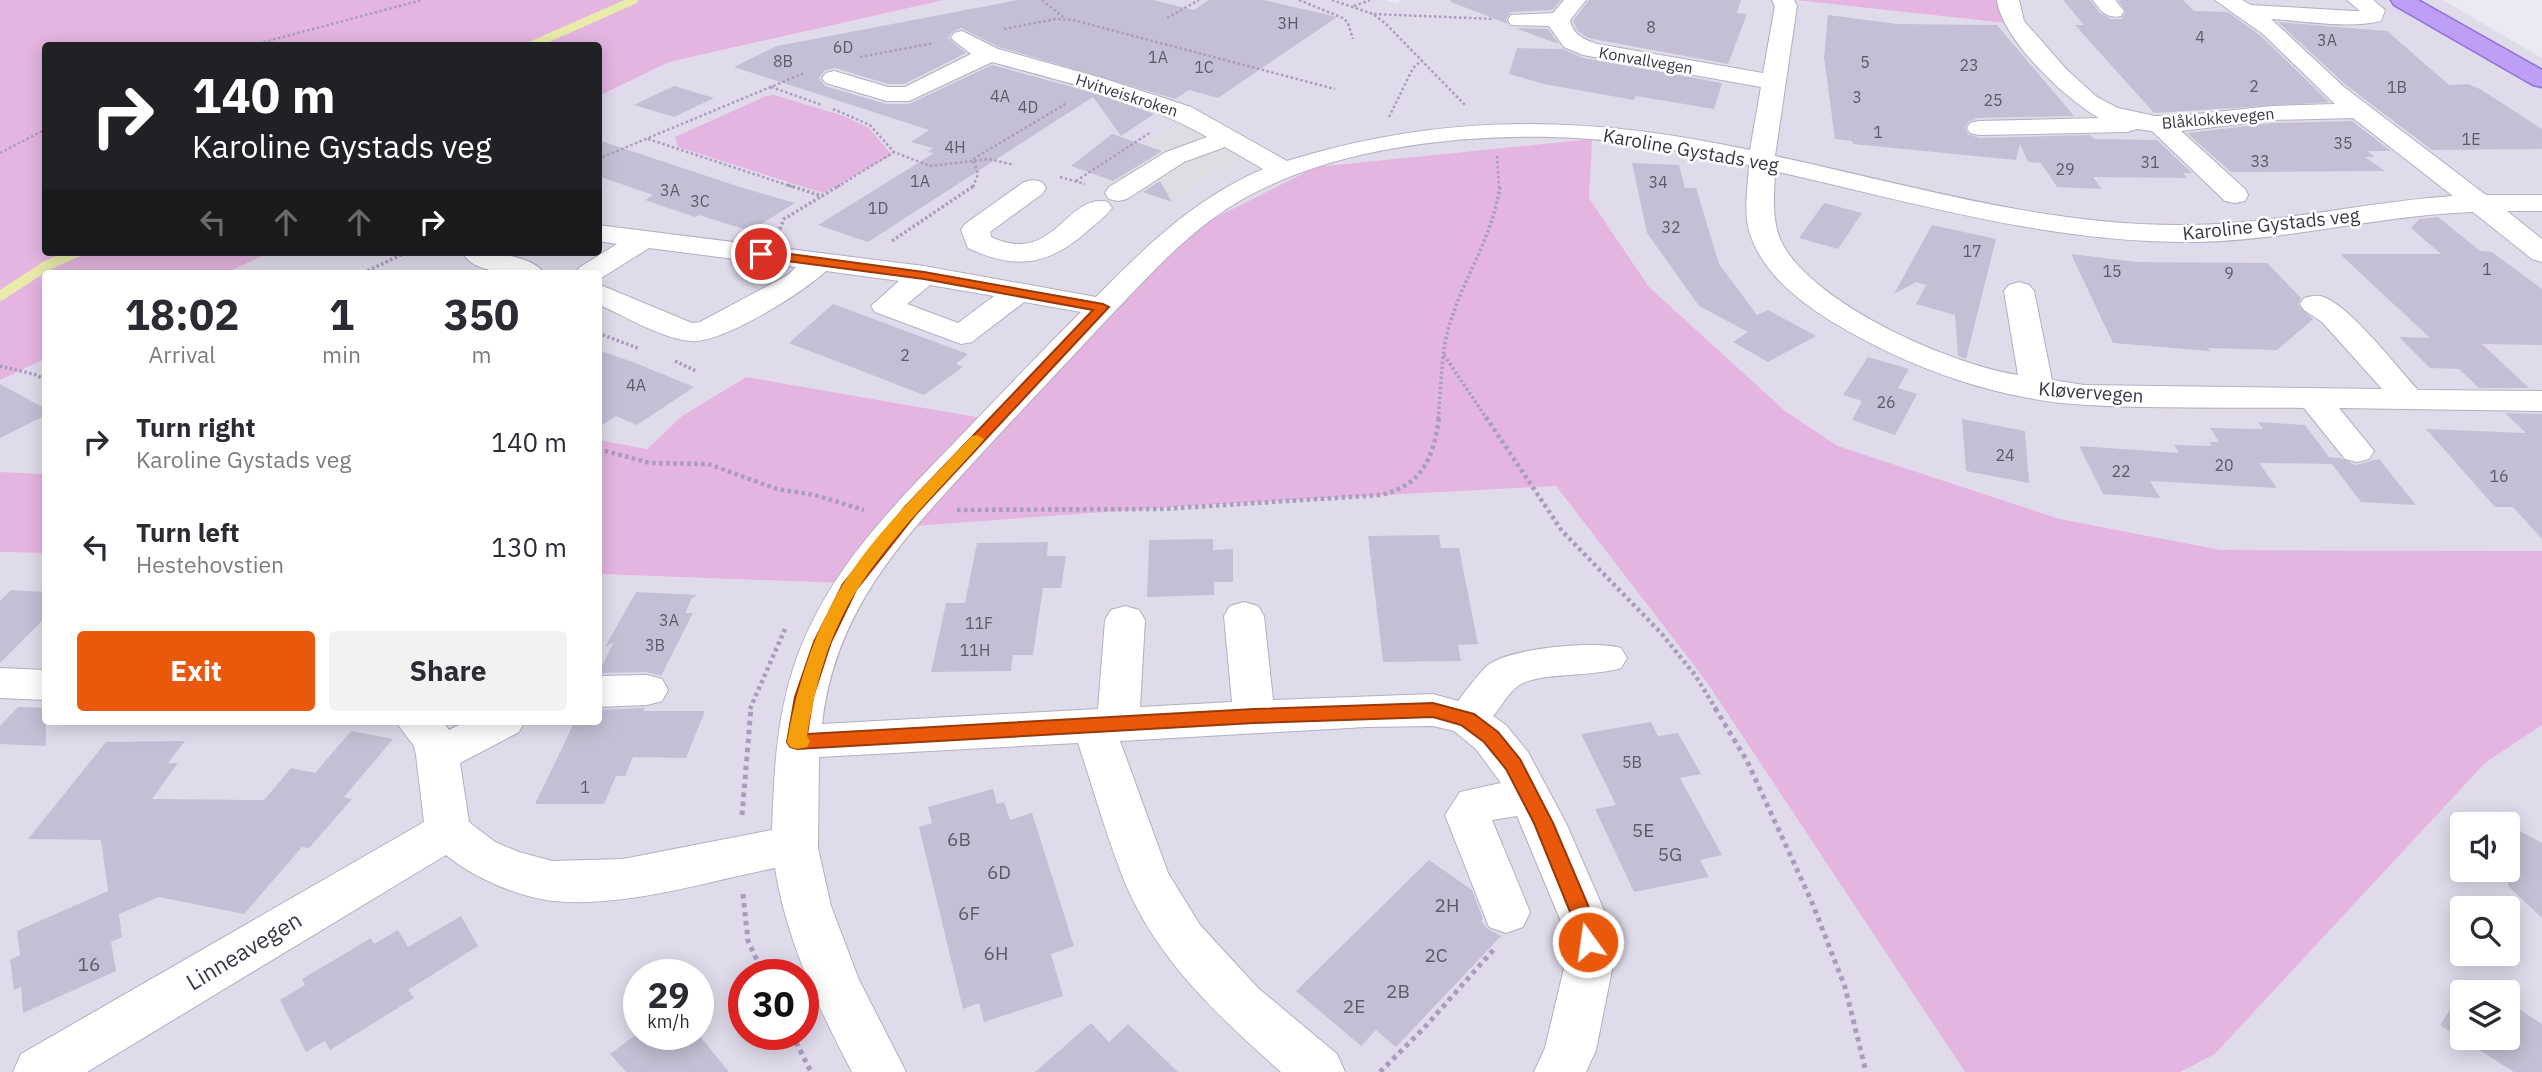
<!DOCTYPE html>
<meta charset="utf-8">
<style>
body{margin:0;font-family:"IBM Plex Sans",sans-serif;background:#f2f2f3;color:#2b2b33;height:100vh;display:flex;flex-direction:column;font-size:26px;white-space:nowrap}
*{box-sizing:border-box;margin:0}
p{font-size:23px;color:#7c7c81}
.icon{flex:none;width:38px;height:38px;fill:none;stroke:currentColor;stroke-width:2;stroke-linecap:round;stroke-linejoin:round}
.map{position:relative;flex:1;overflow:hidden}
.panel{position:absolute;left:42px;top:270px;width:560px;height:455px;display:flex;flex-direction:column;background:#fff;border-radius:7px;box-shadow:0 4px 18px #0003}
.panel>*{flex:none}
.hud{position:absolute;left:42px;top:42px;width:560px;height:214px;border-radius:7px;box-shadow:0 4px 18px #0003;background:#202124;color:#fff;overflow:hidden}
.buttons{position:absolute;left:2450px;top:812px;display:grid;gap:14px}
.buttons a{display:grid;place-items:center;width:70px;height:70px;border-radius:7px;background:#fff;box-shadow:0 4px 18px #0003;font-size:35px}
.speed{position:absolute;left:623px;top:959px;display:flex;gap:14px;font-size:35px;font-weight:700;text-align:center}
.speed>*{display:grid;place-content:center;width:91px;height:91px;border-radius:50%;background:#fff;box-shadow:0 4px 18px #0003;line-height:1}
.speed small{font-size:18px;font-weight:400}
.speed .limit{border:10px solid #d22;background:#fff;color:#111}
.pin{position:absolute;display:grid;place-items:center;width:60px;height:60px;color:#fff;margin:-30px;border:4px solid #fff;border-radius:50%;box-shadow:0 2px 7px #0007}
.me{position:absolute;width:77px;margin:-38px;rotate:346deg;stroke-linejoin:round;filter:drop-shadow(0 0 5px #0008)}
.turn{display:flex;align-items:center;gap:24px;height:147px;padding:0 35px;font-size:32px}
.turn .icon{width:91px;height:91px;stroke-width:2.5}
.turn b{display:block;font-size:49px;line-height:60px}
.lanes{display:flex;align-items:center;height:66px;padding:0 35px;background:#0003;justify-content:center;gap:35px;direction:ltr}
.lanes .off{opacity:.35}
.eta{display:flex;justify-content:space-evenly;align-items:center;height:119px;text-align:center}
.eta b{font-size:42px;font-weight:700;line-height:49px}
.action{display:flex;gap:14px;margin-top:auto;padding:14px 35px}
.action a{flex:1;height:80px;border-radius:7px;background:#ea580c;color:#fff;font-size:28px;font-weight:700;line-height:80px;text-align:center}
.action a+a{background:#f2f2f3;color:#2b2b33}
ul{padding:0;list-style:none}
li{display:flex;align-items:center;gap:21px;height:105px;padding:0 35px}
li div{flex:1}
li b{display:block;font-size:26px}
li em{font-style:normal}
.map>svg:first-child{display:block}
.residential{fill:#e0dbeb;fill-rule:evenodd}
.green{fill:#e4b5e0}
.parking{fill:#dedde2}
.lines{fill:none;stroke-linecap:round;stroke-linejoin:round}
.stream-far1{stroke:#e8ebaa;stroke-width:8}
.stream{stroke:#e8ebaa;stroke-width:10}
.building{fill:#c4bfd4}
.minor-casing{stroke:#b4afc1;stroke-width:2}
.major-casing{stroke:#9270da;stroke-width:3}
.path-far3{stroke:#a79ebe;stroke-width:2.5;stroke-dasharray:2.5 2.5;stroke-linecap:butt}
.path-far2{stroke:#a79ebe;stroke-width:3.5;stroke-dasharray:2.5 2.5;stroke-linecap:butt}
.path-far1{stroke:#a79ebe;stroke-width:4.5;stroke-dasharray:3.5 3.5;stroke-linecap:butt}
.path{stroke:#a79ebe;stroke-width:5;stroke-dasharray:4.5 4.5;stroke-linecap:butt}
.minor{fill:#fff;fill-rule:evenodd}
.major{fill:#bd9ff6;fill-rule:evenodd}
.route{fill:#ea580c;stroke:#983908;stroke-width:2}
.slow{fill:#f59e0b}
.labels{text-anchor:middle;stroke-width:5;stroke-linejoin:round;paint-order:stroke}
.number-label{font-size:16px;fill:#5d5a6a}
.far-street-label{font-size:16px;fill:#3b3846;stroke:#fff}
.street-label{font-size:19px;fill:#3b3846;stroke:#fff}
.near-number-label{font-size:19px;fill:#5d5a6a}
.near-street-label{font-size:23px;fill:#3b3846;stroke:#fff}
</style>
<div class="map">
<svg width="2542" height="1072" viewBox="0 0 2542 1072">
<rect width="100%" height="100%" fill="#ece9f3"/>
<path class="residential" d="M944,0H1384L1397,3L1401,0H2443L2542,58V551L2221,550L2060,519L1838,446L1784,410L1649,287L1589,198L1591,139L988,419L746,377L682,416L647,449L599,440L598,273H226L270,252H598L599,96L669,62Z
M45,359V474L0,472V380Z
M1556,486L1706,681L1965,1072H0V552L45,553L46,721H598L599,574L867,584L902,527L1200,505ZM639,975H698V1034H639ZM744,975H803V1034H744Z
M2542,725V1072H2180L2215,1054L2486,762ZM2462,824H2508V870H2462ZM2462,908H2508V954H2462ZM2462,992H2508V1038H2462Z"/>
<path class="green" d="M0,0H944L669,62L599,96L598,46H46V252H270L226,273H46L45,359L0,380Z
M1796,0H2000L1999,11L2006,23Z
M774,95L844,116L869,128L892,155L823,193L678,147L675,137L766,96Z
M1592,139L1589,198L1649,287L1784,410L1838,446L2060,519L2221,550L2542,551V725L2485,763L2215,1054L2180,1072H1965L1706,681L1556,486L1201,505L902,527L868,584L599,574V440L647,449L682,416L746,377L988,419L1159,246L1316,167Z
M0,472L45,474V553L0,552Z"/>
<path class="parking" d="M1181,120L1250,155L1212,172L1174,200L1095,179Z"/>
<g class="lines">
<path class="stream-far1" d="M530,46L634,0"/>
<path class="stream" d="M0,296L46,266L77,252"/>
</g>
<path class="building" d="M1018,0H1153L1194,10L1209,0H1264L1337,17L1218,98L1189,90L1175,99L999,47L961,28L952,32L948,38L966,53L904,84H888L835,68L825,70L819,78L825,86L886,104H909L992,65L1101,95L1154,114L1121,136L1093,97L868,242L818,225L934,153L928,152L933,148L911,142L929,130L734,67L777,46Z
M1451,0H1561L1552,10L1511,12L1506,19L1508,24L1451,2Z
M1589,0H1741L1737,13L1747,14L1728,64L1588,38L1578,31L1573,21Z
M2063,0H2090L2100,13L2111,19H2121L2126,12L2118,0H2183L2194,11L2228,12L2261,36L2329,102L2154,113L2075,25H2084Z
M1828,15L1897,24L1997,25L2074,116L1978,118L1968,122L1965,127L1968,134L1979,138L2090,135L2094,139L2157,140L2192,173H2183L2188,178L2093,177L2102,189L2057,187L2041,163L2028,162L2020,144L2016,160L1853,144L1852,141L1835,139L1824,57Z
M2278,22L2387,31L2449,85L2468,84L2480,89L2542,129V149L2432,150L2346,85Z
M1516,28L1548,29L1559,44L1539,37Z
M1517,48L1563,49L1583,58L1722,83L1714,109L1636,96L1634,100L1544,84L1509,74Z
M674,86L714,98L674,117L634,105Z
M2352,121L2391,151H2368L2375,157H2365L2385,171L2231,172L2187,133L2272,123Z
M1112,134L1162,151L1113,181L1071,166Z
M598,140L743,188L795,203L750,231L699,215L695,217L645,200L653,195L598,176Z
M1632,163L1679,165L1685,188H1696L1719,264L1757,315L1768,310L1816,336L1768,362L1733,342L1748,332L1699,306L1647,233Z
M1160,181L1172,202L1143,192Z
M1824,203L1862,213L1838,249L1799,238Z
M2438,217L2480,251L2492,252L2542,289V345L2482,344L2529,388H2479L2459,369L2430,368L2399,337L2430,338L2340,254H2441L2411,228L2419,219Z
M1932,225L1996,239L1966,359L1958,356L1955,315L1916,304L1926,285L1916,282L1894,294Z
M2071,254L2137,262L2267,263L2301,298L2298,305L2313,319L2277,350L2208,348L2210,351L2113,343Z
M833,304L968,354L956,364L963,367L924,395L789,343Z
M598,350L633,362L694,387L637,425L616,416L598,428Z
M1868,357L1909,369L1898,388L1917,394L1895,435L1852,420L1862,401L1843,395Z
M0,384L46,409V415L0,438Z
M2505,413L2542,414V539L2513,507H2495L2426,429L2526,433Z
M1962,419L2025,431L2029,483L1966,471Z
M2258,422L2305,425L2329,457L2340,458L2356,465L2379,459L2416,505L2361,502L2332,464L2259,463L2277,488L2150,481L2160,498L2103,494L2079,446L2179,453L2174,445L2212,446L2209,442H2219L2210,428L2263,429Z
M1439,535L1441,548H1459L1478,644L1458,645L1461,661L1383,662L1368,536Z
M1213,539V550L1233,549V582H1214V595L1147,597L1149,540Z
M1048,542L1047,556H1066L1061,588H1043L1033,655H1013L1011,671L931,672L946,603H965L977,543Z
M11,590L46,592V617L0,663V601Z
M636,592L698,595L692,598L685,613H693L661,676L647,672L598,673L614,642L605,647Z
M18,707L46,708V746L0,744V726Z
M645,708L643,711H705L686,758L633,757L625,776H616L604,804H535L575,721H598V710Z
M1651,722L1658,736L1678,733L1701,774L1680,778L1722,855L1700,860L1709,877L1634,892L1595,809L1616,805L1581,734Z
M351,731L393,739L344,797L352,799L331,823L309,848L302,847L244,914L159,897L119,914L122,937L111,942L116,971L23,1013L21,987L14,990L10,960L20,955L17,931L108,891L101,840L28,839L106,742L185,741L168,763H178L152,799L264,800L291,768L315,773Z
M993,789L997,804L1004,802L1010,820L1032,813L1074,946L1051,954L1063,996L984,1022L979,1003L963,1009L919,827L932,823L928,807Z
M2508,825L2542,843V918L2508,886Z
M1429,860L1472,890L1483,919L1481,921L1488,929L1501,936L1396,1047L1376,1030L1361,1046L1296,991Z
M461,916L478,946L408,990L414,998L330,1050L325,1041L306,1052L280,1000L305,985L302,979L371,938L374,944L398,930L408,947Z
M2470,979L2491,992H2462V1038H2508V1002L2542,1024V1072H2514L2440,1025Z
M1091,1023L1109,1042L1128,1024L1178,1072H1035Z
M637,1034H698L729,1072H626L610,1054Z"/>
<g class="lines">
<defs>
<path id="minor" d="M1564,0H1586L1570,20C1573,35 1583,39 1597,44L1763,73L1775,6L1772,0H1794L1797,6L1775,156C1911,185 2044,226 2184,225C2274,225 2363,202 2453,196L2353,118L2272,120L2181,131L2245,189L2248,195L2245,201L2235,203L2225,201L2152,131L2137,129L2127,132L1979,135L1970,133L1967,128L1970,123L1979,121L2099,118C2065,99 2002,39 1997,0H2019L2024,21L2067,70L2097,97L2118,108L2155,116H2178L2272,106L2335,104L2263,34L2215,0H2242L2251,5L2354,11H2360L2347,0H2373L2385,10L2381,21C2346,29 2307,21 2271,19L2344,87L2486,195H2542V211H2507L2542,239V262L2532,259L2473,212C2381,215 2291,240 2198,242C2053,244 1915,203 1775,171C1774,196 1771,223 1783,245C1817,306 1952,365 2018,375L2004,291L2009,285L2019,282L2029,285L2034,291L2052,380L2084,385L2382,389L2322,322L2304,310L2300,304L2304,298C2312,296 2318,294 2326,298C2353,310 2396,366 2418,390L2542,391V411L2339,408L2374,451L2369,459L2357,462L2345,459L2304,408C2231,407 2158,409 2086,405C1999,400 1911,369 1836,324C1802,304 1763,274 1750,234C1743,213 1748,187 1749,165C1692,153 1634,141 1576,138C1461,132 1310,148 1215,217C1177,244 1146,279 1114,312C1074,355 1034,397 994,440C915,527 836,600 822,724L1098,709L1105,620L1111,610L1125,606L1139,610L1145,620L1140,707L1232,702L1224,616L1230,606L1244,602L1258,606L1264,616L1273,700L1433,694L1458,701C1467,690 1476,676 1487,666C1508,648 1595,640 1621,648L1627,658L1621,668C1595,677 1537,672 1518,686C1508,693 1501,707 1493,716L1506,725L1528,752L1566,823L1610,924L1614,960L1596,1050L1586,1072H1534L1545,1048L1566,960L1562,924L1517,816L1492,820L1530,912L1523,927L1506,933L1489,927L1445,815L1460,792L1501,783L1476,749L1454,731L1433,726L1366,727L1120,741L1168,873L1200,925L1258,988L1337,1054L1345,1072H1281C1219,1017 1155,958 1124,880C1106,835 1093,788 1078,743L819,757L818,848L831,906L859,980L906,1072H852C819,1009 786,939 775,868C705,882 624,908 553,901C518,897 472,877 446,855L87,1072H13L21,1054L424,822L416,755L414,746L395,721H442L449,730L467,721H525L519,732L460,763L469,822L495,842L519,852L552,861L623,859L772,830C774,775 776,722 793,669C823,576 889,510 955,442C997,398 1038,355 1081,312L1024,302L972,342L961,344L875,312L871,306L899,281L826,271C802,293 726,341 694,341C666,341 624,316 598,304V284L692,323L700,322L788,275L796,267L649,248L598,280V273H575L580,267L617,244L598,241V225L924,266L1096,297C1147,245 1196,198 1263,169L1225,147L1184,162L1127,199L1118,201L1109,199L1105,193L1109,187L1166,152L1207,137C1141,99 1065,82 992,62L909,101H887L826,83L822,78L826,73L834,71L888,87H905L971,54L951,38L954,33L962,31L998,49L1105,79L1191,107L1287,161C1445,112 1589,115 1750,150L1761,87L1583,55L1564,47L1549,26L1511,25L1508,20L1511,15L1553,13ZM930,285L994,296L958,323L907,304Z
M2093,0H2115L2124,11L2121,16C2106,19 2101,11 2093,0Z
M1033,180L1042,182L1046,188L1042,194L990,232L991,237C1055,267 1066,192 1108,202L1112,208C1104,218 1093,226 1084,234C1045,267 1013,269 968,248L961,230L965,224L1024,182Z
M466,252C487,252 531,254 544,273C521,273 478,276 464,255Z
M0,668L46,670V700L0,698Z
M647,675L662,679L668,690L662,701L647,705L598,707V676Z"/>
<path id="major" d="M2391,0H2418L2542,70V87L2533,85L2394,5Z"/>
</defs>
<use href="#minor" class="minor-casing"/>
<use href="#major" class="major-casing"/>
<path class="path-far3" d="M1042,0L1063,17
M1299,0L1343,18L1348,23L1353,39
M1332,0L1373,14L1385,23L1466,106
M1354,6L1370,0
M1374,14L1494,19
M1167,18L1199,0
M1004,29L1056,19L1073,20L1335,89
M249,46L422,0
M860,57L934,43
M771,87L822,105
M833,109L870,125L894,152L930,166L989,159L1014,165
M1389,117L1413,68L1422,60
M648,139L793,187
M0,153L46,129
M1497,156L1499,187
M598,159L804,73
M1060,177L1085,184
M1076,181L1151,132
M837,187L894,152
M973,187L978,174L973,159L1067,103"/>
<path class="path-far2" d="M788,185L822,196
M780,229L784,219L840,185
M892,241L975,185
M363,273L407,252
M598,333L640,349
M1444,355L1487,419
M675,361L696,371
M0,366L37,375L46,381
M1438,419C1442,385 1440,349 1452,317C1467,272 1494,233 1500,185"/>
<path class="path-far1" d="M1486,417L1562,531L1661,633L1695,675L1716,709
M598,449L650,463L708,464L777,489L815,495L864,510
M957,510L1162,509L1381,495C1423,485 1434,457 1439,417
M750,709L785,629"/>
<path class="path" d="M1715,708L1747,761L1811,900L1845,987L1866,1072
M742,815L751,708
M743,894L748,941L764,975
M792,1034L811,1072
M1380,1072L1424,1028L1496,947"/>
<use href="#minor" class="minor"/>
<use href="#major" class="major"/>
</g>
<path class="route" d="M761,250L924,272L1103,304L1109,307L916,514L856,590L831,642L813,697L807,734L1254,709L1433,703L1474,714L1498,732L1520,759L1553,823L1596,924L1598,942L1595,948L1588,951L1580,948L1575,924L1534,823L1506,769L1484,742L1461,725L1433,717L1254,723L797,749L790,747L787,742L795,697L814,642L843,584L905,507L1093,310L924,279L756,257L755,254Z"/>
<path class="slow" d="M977,435L984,439L982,442C939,490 891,536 857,590C829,633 815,686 807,736L810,741L807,747L797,749L790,747L787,742C797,687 813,634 842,586C875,532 928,483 972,436Z"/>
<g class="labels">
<g class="number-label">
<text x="1288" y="29">3H</text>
<text x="1651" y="33">8</text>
<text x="2200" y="43">4</text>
<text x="2327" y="46">3A</text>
<text x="843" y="53">6D</text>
<text x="1158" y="63">1A</text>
<text x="783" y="67">8B</text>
<text x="1865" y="68">5</text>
<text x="1969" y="71">23</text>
<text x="1204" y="73">1C</text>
<text x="2254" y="92">2</text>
<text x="2397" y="93">1B</text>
<text x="1000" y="102">4A</text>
<text x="1857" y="103">3</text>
<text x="1993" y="106">25</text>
<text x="1028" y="113">4D</text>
<text x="1878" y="138">1</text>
<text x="2471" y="145">1E</text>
<text x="2343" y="149">35</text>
<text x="955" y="153">4H</text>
<text x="2260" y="167">33</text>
<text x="2150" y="168">31</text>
<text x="2065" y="175">29</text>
<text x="920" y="187">1A</text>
<text x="1658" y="188">34</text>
<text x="670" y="196">3A</text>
<text x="700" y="207">3C</text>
<text x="878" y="214">1D</text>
<text x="1671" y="233">32</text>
<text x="1972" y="257">17</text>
<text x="2487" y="275">1</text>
<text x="2112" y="277">15</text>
<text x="2229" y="279">9</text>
<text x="905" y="361">2</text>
<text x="636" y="391">4A</text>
<text x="1886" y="408">26</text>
<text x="2005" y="461">24</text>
<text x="2224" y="471">20</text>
<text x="2121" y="477">22</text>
<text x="2499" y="482">16</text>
<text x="669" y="626">3A</text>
<text x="979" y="629">11F</text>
<text x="655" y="651">3B</text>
<text x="975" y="656">11H</text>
<text x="1632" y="768">5B</text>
<text x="585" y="793">1</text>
</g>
<g class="far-street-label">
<text transform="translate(1646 60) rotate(10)" y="6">Konvallvegen</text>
<text transform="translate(1127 95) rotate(18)" y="6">Hvitveiskroken</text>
<text transform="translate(2218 118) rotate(-5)" y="6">Blåklokkevegen</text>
</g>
<g class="street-label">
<text transform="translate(1691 150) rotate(10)" y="7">Karoline Gystads veg</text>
<text transform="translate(2271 224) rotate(-6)" y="7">Karoline Gystads veg</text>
<text transform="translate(2091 392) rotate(4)" y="7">Kløvervegen</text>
</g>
<g class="near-number-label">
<text x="1643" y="837">5E</text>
<text x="959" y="846">6B</text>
<text x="1670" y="861">5G</text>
<text x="999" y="879">6D</text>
<text x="1447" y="912">2H</text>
<text x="969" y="920">6F</text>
<text x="996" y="960">6H</text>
<text x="1436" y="962">2C</text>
<text x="89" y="971">16</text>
<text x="1398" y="998">2B</text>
<text x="1354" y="1013">2E</text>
</g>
<g class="near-street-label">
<text transform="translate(244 951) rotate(-31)" y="8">Linneavegen</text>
</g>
</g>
</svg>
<div class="buttons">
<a><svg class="icon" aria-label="sound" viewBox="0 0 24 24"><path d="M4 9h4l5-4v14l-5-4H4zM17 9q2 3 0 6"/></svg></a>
<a><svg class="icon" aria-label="search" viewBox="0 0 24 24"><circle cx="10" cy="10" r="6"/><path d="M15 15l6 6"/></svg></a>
<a><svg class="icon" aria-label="layers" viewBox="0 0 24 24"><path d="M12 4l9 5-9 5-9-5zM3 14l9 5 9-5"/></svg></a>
</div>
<div class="speed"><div>29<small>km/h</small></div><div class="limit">30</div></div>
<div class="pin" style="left:761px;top:254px;background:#d93025"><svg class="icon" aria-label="arrive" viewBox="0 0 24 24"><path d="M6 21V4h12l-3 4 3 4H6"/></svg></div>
<svg class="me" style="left:1588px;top:942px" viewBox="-20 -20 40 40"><circle r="17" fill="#ea580c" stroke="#fff" stroke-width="3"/><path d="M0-11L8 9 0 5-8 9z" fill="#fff"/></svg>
<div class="hud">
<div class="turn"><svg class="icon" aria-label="right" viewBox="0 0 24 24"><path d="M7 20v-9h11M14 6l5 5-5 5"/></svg><div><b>140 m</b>Karoline Gystads veg</div></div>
<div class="lanes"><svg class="icon off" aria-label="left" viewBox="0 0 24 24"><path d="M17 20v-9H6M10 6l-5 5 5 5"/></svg><svg class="icon off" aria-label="ahead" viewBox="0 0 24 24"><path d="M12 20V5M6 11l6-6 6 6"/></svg><svg class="icon off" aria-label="ahead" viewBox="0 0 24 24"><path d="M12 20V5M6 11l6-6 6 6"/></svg><svg class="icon" aria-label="right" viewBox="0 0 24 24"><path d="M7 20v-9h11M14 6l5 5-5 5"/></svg></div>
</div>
<section class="panel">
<div class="eta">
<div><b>18:02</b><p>Arrival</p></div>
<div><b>1</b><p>min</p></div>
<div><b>350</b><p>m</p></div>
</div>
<ul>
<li><svg class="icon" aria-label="right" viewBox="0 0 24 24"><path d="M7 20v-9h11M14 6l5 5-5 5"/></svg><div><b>Turn right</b><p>Karoline Gystads veg</p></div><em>140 m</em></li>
<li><svg class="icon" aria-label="left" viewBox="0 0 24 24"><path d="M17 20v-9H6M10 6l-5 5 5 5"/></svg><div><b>Turn left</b><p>Hestehovstien</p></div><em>130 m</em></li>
</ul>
<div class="action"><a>Exit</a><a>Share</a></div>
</section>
</div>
